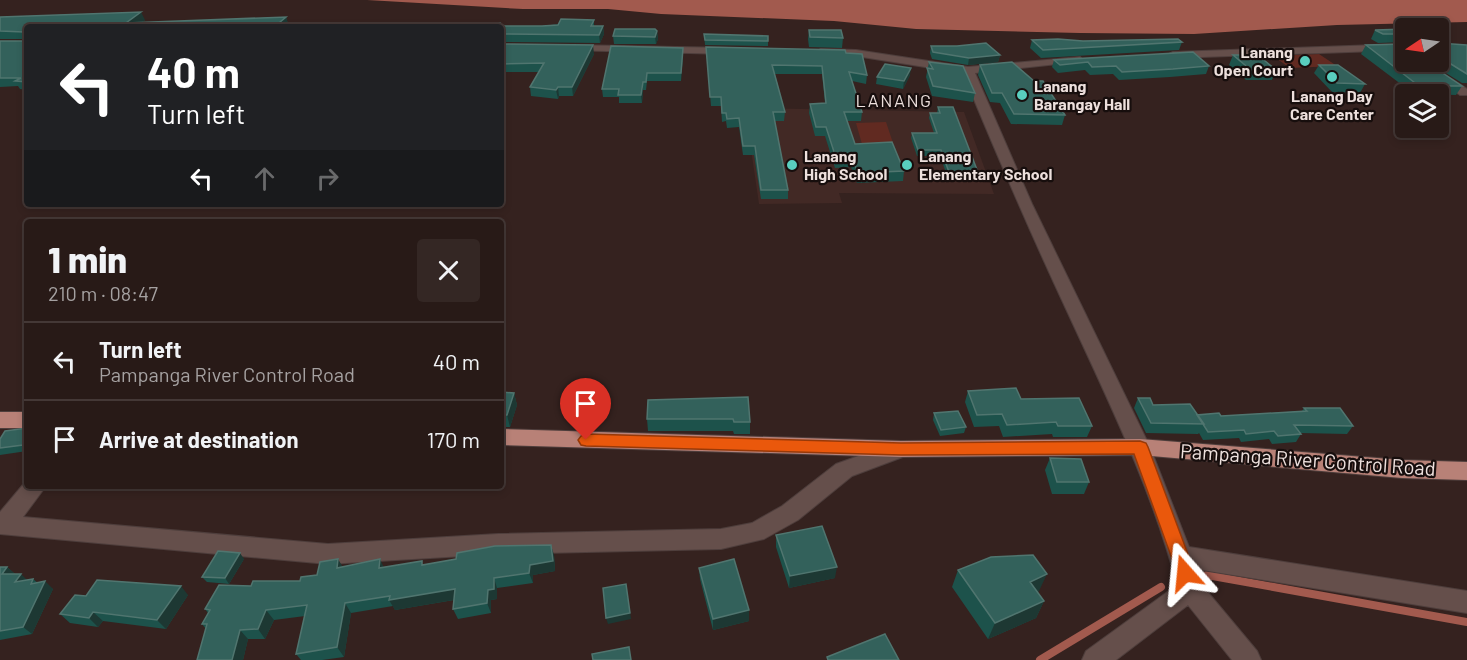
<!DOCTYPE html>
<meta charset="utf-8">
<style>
body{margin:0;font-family:Barlow,sans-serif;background:#342724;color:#f1f3f6;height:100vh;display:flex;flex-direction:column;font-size:22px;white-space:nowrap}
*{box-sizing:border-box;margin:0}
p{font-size:20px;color:#a5a1a1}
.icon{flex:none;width:33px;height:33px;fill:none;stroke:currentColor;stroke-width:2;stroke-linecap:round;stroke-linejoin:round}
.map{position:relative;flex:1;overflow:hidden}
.details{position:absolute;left:24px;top:219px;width:480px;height:270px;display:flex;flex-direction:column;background:#281a17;border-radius:6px;box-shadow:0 3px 9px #0003,0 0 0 2px #443836}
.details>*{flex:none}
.top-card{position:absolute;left:24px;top:24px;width:480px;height:183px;border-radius:6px;box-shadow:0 3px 9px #0003,0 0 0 2px #443836;background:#202124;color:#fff;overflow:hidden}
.needle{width:39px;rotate:257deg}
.buttons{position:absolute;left:1395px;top:18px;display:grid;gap:12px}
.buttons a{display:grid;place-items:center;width:54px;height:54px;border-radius:6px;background:#281a17;box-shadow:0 3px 9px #0003,0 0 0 2px #443836;font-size:30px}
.pin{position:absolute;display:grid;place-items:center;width:51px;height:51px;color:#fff;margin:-62px -26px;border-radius:50% 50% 50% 0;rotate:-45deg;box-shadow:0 0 6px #0007}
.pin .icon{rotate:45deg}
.me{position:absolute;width:66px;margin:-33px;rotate:342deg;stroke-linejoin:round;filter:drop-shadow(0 0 4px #0008)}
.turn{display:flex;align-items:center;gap:21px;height:126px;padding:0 24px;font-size:27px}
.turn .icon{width:78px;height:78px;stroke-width:2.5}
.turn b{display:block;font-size:42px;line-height:51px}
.lanes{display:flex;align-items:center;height:57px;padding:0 24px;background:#0003;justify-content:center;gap:30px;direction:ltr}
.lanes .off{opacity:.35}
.round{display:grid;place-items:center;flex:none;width:63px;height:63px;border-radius:6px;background:#342724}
.overview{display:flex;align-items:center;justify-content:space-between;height:102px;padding:0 24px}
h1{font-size:36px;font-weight:800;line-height:45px}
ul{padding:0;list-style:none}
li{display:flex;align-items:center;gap:18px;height:78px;padding:0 24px;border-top:2px solid #443836}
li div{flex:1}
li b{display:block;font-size:22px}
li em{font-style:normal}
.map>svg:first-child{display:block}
.built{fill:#422925}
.green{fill:#612a21}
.water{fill:#a25a4e}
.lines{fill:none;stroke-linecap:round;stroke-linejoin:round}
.stream{stroke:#a25a4e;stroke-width:8}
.minor-casing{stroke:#4e3e3c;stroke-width:2}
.major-casing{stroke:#4e3e3c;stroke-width:2}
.minor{fill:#654f4b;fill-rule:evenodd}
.major{fill:#b88177;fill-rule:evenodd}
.wall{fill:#1d524b}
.shaded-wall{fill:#1d3833}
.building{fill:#33615b;stroke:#50756f;stroke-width:1.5}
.route{fill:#ea580c;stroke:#983908;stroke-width:1.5}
.poi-dot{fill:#59cebe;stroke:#170e0d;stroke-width:2}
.labels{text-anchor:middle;stroke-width:4.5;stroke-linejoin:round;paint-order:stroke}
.far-poi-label{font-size:16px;font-weight:bold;fill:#ede0dd;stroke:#170e0d;text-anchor:start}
.far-quarter-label{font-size:18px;letter-spacing:1.5px;fill:#ede0dd;stroke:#170e0d}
.street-label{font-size:20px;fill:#ede0dd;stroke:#170e0d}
</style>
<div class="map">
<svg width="1467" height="660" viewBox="0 0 1467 660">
<rect width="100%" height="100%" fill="#35221f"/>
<path class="built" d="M745,108L964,112L994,194L839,193L842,203L759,204Z"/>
<path class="green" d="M1319,54L1337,66L1290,68L1273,56Z
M886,122L893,143L862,144L856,123Z"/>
<path class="water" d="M367,0H1467V22L1337,25L1194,34L1080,33L916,29L834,21L661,14L608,9H523Z"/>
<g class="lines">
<path class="stream" d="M1207,575L1467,622
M1040,660L1161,587"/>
<defs>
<path id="minor" d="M1406,44V50L1173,58L1167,55L1173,52Z
M569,45L730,48L736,51L730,54L565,50V46Z
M821,49L856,50L968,67L1080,57L1082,59L1076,62L975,73L1032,204L1150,447L1189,547L1467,591V613L1196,569L1201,584L1257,651L1261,660H1232L1188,605L1116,660H1082L1086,651L1177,585C1152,489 1108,400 1067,311C1030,232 996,153 963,73L856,56L817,54L815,52Z
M1413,62H1425L1467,89V95H1460Z
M901,441L908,443L911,449L908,455L852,476L798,520L764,539L721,549L498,554L328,564L0,534V512L27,480V486H46L23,517L328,544L498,534L721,529L752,523L782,506L836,464Z"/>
<path id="major" d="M0,412H27V428H0Z
M501,429L901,441L1140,439L1402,460L1467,462V480L1402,478L1140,455L901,457L501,445Z"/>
</defs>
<use href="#minor" class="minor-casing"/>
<use href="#major" class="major-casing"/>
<use href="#minor" class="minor"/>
<use href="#major" class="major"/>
</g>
<path class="wall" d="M0,17L145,20L141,23L286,17L288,24L286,27H27V90L20,89L18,86L0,87V41H22L25,39H0Z
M594,20V26H603L604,34L600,43L501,42V27H421L500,23L501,26H542Z
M1406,29V42L1378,43L1371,39L1375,30Z
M809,30L843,38L842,48L809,47L808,39Z
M657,31L658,39L656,44H614L613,36Z
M704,34L768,36V46L705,45Z
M1032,40L1083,41L1182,42L1179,50L1041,58L1030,48Z
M1438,43L1467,45V83H1462L1428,62H1438Z
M501,44L594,54L573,96H559L558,99L531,96L530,87L539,72H501Z
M1366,45L1406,62L1462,86L1456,95L1414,94L1361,54Z
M931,46H957L1000,55L998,62L968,65L932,59L930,53Z
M706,47L846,53L867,75L866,84L852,81L862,112L861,121H847L855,144L904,171L903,181L857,183L851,167L835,168L825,136H815L809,113L810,104L825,103L822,74H775L785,112L784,121H775L788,190V199H761L754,155H743L739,127L727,128L726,121L722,122L721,106H711Z
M683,55L681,81H647L646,90H643L642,103H619V97H603L602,89Z
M1233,55L1276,70L1272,80H1246L1229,65Z
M1054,60L1209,66L1206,74L1170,77L1119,80L1113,74L1090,75L1085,70L1058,73L1052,67Z
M929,62L975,93L973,102L932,96L926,77Z
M980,65L1065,115L1062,125L1011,124L1000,103L990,102L978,75Z
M1319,65L1365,84L1360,93L1332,92L1314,73Z
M910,75L903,89L876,84L877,77Z
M938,107L979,175L978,181H949L940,156H917L911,138L912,133H934L929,118L930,113H937Z
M968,391L1021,399L1092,426L1087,437H1053L1052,434L1003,437L999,426L974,427L965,402Z
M501,392L514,393L517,405L510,427H501Z
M1138,398L1153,405L1197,415L1221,416L1302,411L1304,408L1353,426L1347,434L1300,433L1301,434L1296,442L1272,444L1269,439L1241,442L1239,438L1203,440L1199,433L1198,434L1146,433L1134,408Z
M648,400L750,422V434H734L733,431H648L647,419Z
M934,413L966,427L964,433L940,436L933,420Z
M27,428V451L0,455V439Z
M1050,458L1089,482L1084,494H1052L1045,470Z
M776,535L835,578L789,588L776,547Z
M554,555L555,571L533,575V583L497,588V599L491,600V613L458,619L453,609L454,600L395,610L393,606L351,613L344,657L322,660H301L296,654L305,616L274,620L265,639H248L243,660H197L206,629L202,624L208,613L205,609L251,586L300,581L343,566L384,567Z
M244,559L229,584L207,582L202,577Z
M0,567H7L15,574L27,580L33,579L38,583L53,589L32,634L0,640Z
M699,568L749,610V621L713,630L700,579Z
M958,570L1039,591L1037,592L1044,601L1036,618L988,639L952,587Z
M188,595L166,629L103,621L98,627L70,623L60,614Z"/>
<path class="shaded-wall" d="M141,12L145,20L135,27L126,23Z
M286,17L288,24L286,27H280L279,23Z
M603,26L604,34L600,43L599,35Z
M657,31L658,39L656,44L655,37Z
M593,45L594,54L573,96L572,87Z
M683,48V55L681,81V73Z
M1000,55L998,62L968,65L969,58Z
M911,68L910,75L903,89L904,81Z
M643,82V90L642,103L641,95Z
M558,87L559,96L558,99L556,90Z
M514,393L517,405L510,427L507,415Z
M27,438V449L23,445Z
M551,545L554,555L555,571L533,575V583L529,573L530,565Z
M240,553L244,559L229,584L225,578Z
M338,559L344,569L337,568Z
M380,559L385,570L379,568Z
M7,567L16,575L2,574Z
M837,567L835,578L789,588L790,576Z
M21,574L29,582H15Z
M1047,574L1039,591L1022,599L1030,582Z
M494,578L497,588V599L491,600V613L487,603L488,590Z
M45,581L53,589L32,634L23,627Z
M181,586L188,595L166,629L157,620Z
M455,589L459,599L395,610L389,600Z
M627,590L631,619L608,624L606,618Z
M1044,601L1036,618L988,639L995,623Z
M345,603L351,613L344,657L337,647Z
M266,610L274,620L265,639L258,629Z
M749,610V621L713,630V619Z
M93,612L103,621L98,627L89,618Z
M240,630L248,639L243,660H232Z"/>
<path class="building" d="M141,12L126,23L286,17L279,23H285L281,27H27V82L15,81L21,78H0V41H22L25,39L24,32L0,31V17Z
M561,19L594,20L591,26H603L599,35L501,34V27H421L426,24L500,23L499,26H542L558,25Z
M615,29H655L657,31L655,37L613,36Z
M1406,29V34H1383L1375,30Z
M809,30H841L843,38L810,37Z
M704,34L768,36V41L705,40Z
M1058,39L1083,41L1178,39L1182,42L1043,50L1032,40Z
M986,43L1000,55L969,58L933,52L931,46H957Z
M1438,43L1467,45V74L1438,56Z
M501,44L593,45L572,87H558L556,90L530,87L544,63L501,64Z
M1406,44V62H1426L1462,86H1419L1366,45Z
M611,46L683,48L681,73H647L646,82H643L641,95H618L619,89H602Z
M706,47L845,50L846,53L862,54L867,75L849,72L862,112H844L855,144L892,142L904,171L858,173L852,158H836L826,127H816L810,104L826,103L822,66L772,65L785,112H773L788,190H761L755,146H743L739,118L727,119L726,113H722L721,97H710Z
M1193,52L1209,66L1173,69L1122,72L1116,66L1092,67L1088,62L1060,65L1054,60Z
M1233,55H1258L1276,70H1251Z
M929,62L963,66L975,93L933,86L927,68L933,69Z
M1012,62L1034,81H1043L1065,115L1014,114L1002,93H992L980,65Z
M885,64L911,68L904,81L877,77Z
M1319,65H1338L1365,84L1337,83Z
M938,107H953L979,175H950L941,150H918L912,133H937L930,113H940Z
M1016,388L1021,399L1079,398L1092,426H1058L1056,422L1007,425L1002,414L977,415L968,391Z
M501,392L514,393L507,415H501Z
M748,397L750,422H734L733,419H647L648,400Z
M1138,398H1150L1153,405L1190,404L1204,424L1151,423Z
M1304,408H1340L1353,426L1294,425L1301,434L1278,436L1274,431L1246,434L1244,430L1208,432L1197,415L1219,413L1221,416L1307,411Z
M958,411L966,427L941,430L934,413Z
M27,428V438L23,445L0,448V439L5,431Z
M1050,458L1081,459L1089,482H1057Z
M822,526L837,567L790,576L776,535Z
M551,545L553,561L530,565L529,573L494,578V589L488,590L487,603L453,609L455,589L389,600L390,596L345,603L337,647L296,654L307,605L266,610L258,629L240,630L232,660H197L207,624H202L210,610L205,609L219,585L251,586L253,581H300L301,577L317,575L320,562L338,559L337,568L380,559L379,568L422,561V565L456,559L457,553L495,546Z
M218,551L240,553L225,578L202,577Z
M1033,555L1047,574L1030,582L1044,601L995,623L958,570L991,557Z
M734,559L749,610L713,619L699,568Z
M0,567H7L2,574H21L15,582L33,579L31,584L45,581L23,627L0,631Z
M97,580L181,586L157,620L93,612L89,618L60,614L75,595L86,596Z
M626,584L630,613L606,618L603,588Z
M885,634L899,660H828L827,657Z
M629,647L631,660H593L592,654Z"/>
<path class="route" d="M586,434L901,443L1140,441L1146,443L1148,447L1195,573L1192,578L1185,581L1179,578L1134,454L901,455L586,446L581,445L578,440L581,436Z"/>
<g class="poi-dot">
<circle cx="1305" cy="61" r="6"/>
<circle cx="1332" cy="77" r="6"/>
<circle cx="1022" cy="95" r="6"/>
<circle cx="792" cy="165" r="6"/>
<circle cx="907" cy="165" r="6"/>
</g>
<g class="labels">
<g class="far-poi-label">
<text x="1293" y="58" text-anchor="end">Lanang<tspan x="1293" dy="18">Open Court</tspan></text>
<text x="1034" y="92">Lanang<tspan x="1034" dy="18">Barangay Hall</tspan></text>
<text x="1332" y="102" text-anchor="middle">Lanang Day<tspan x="1332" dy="18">Care Center</tspan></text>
<text x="804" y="162">Lanang<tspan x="804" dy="18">High School</tspan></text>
<text x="919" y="162">Lanang<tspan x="919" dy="18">Elementary School</tspan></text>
</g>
<g class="far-quarter-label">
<text x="894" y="107">LANANG</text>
</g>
<g class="street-label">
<text transform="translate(1308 460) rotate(4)" y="7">Pampanga River Control Road</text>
</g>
</g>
</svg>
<div class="buttons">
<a><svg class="needle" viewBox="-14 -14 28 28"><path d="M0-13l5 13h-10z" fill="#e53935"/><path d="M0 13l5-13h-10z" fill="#a5a1a1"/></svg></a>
<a><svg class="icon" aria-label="layers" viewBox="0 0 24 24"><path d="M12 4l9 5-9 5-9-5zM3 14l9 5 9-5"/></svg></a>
</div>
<div class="pin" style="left:586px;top:440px;background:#d93025"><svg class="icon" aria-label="arrive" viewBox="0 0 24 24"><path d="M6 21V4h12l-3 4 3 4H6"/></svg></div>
<svg class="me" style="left:1185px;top:573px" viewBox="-20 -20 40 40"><path d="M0-17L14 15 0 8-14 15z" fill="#ea580c" stroke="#fff" stroke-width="4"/></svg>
<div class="top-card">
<div class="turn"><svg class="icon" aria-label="left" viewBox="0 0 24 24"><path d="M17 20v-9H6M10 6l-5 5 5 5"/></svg><div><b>40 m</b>Turn left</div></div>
<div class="lanes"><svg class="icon" aria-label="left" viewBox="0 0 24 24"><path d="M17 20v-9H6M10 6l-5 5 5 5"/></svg><svg class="icon off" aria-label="ahead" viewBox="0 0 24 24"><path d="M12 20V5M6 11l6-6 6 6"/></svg><svg class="icon off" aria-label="right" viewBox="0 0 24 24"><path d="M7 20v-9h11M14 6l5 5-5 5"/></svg></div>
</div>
<section class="details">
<div class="overview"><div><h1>1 min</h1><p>210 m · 08:47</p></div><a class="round"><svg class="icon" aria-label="close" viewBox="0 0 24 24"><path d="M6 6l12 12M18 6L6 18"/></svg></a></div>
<ul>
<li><svg class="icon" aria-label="left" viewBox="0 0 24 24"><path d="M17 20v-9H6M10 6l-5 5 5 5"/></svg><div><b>Turn left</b><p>Pampanga River Control Road</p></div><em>40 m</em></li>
<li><svg class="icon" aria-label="arrive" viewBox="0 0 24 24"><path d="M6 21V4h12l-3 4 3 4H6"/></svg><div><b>Arrive at destination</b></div><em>170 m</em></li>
</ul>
</section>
</div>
